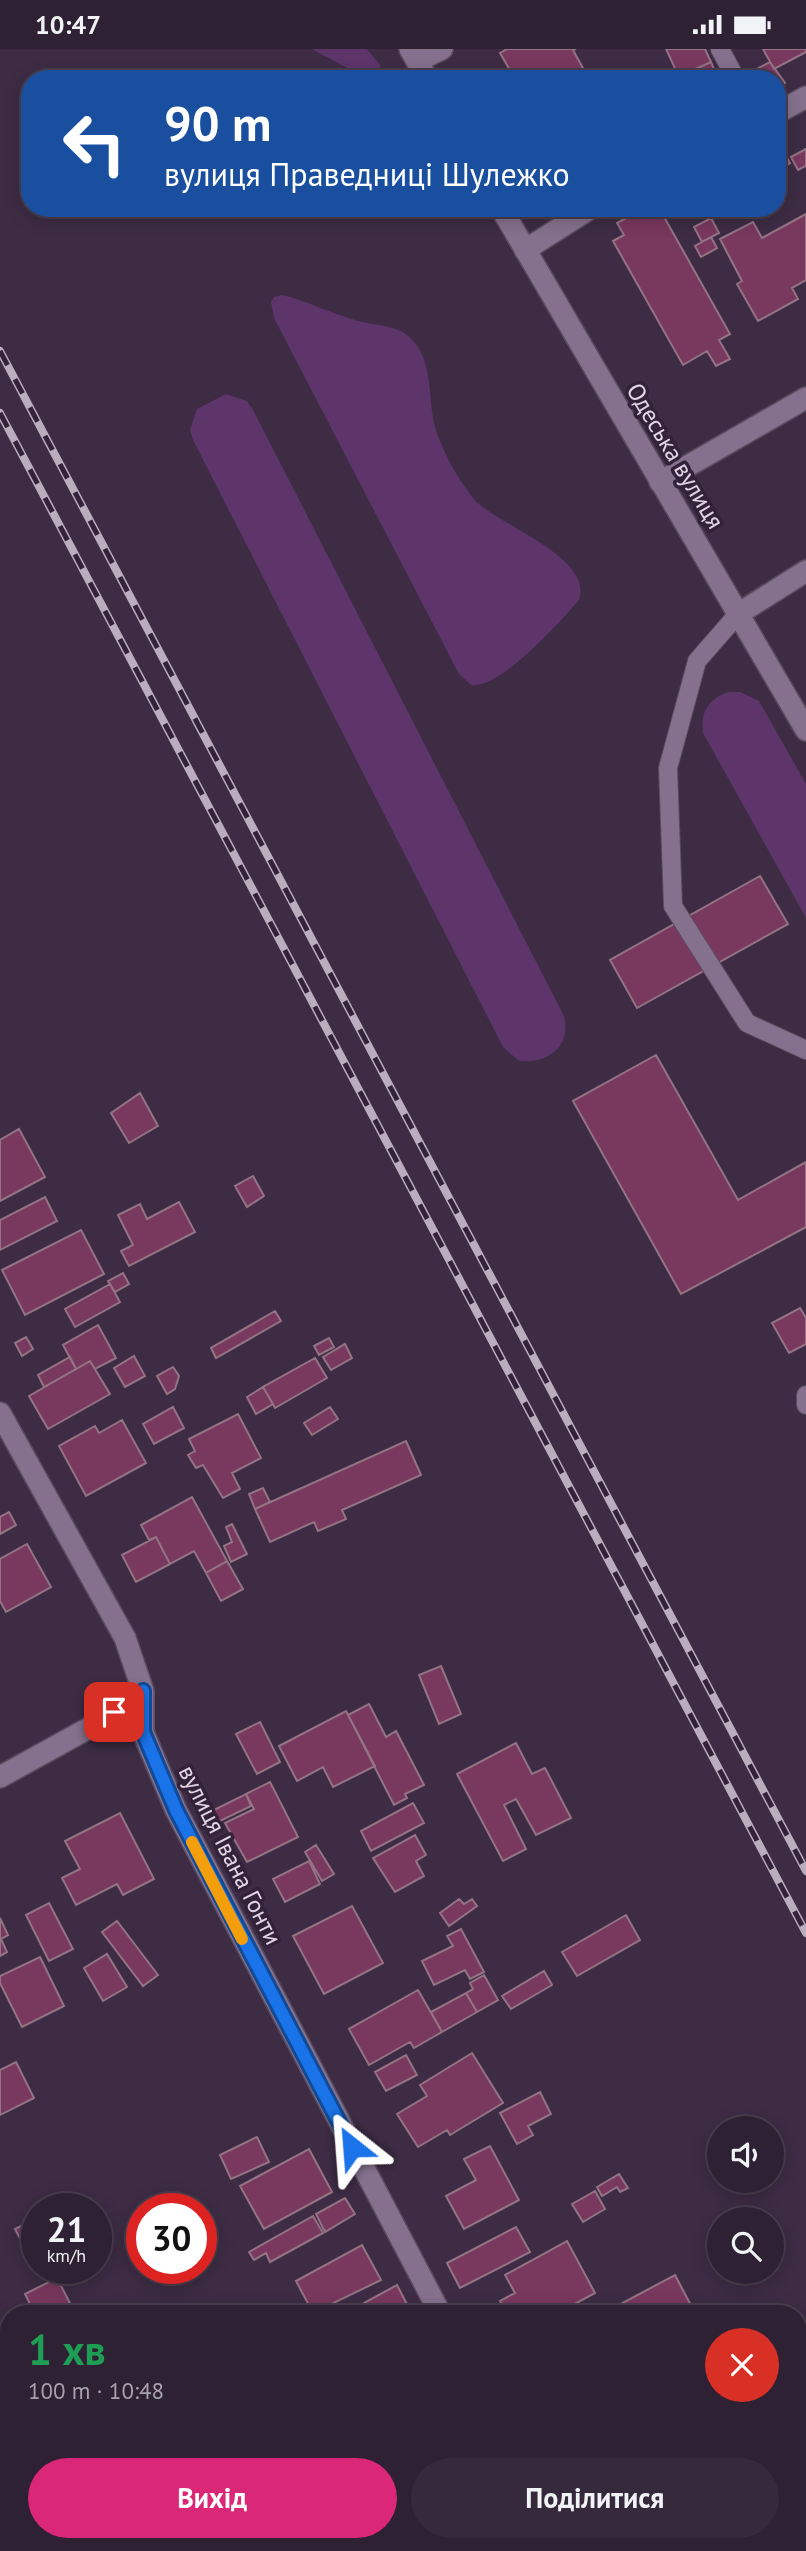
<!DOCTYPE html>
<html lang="uk">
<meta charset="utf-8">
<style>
body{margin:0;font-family:"PT Sans",sans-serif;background:#36293b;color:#f1f3f6;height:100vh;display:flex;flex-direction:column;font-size:26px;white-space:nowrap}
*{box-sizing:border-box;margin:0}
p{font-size:23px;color:#a7a3ac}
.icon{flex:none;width:38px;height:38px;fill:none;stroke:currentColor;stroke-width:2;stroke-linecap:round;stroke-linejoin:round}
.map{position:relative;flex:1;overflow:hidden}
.drawer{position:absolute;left:0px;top:2256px;width:807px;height:247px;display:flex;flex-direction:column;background:#2e2133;border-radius:28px 28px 0 0;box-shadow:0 4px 18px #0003,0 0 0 2px #493e4e}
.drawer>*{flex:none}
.top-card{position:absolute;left:21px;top:21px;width:765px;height:147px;border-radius:28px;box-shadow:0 4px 18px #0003,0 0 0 2px #493e4e;background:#1a4fa0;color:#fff;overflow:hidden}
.fabs{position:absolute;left:707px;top:2067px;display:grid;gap:14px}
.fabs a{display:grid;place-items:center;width:77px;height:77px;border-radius:50%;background:#2e2133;box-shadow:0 4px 18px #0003,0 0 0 2px #493e4e;font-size:35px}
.speed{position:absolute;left:21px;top:2144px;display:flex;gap:14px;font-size:35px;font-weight:700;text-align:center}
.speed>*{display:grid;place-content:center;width:91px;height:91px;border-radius:50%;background:#2e2133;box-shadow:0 4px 18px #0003,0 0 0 2px #493e4e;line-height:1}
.speed small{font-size:18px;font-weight:400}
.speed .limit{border:10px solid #d22;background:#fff;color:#111}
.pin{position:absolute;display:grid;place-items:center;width:60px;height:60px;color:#fff;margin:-30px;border-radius:14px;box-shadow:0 4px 10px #0006}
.me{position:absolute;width:77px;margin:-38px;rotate:332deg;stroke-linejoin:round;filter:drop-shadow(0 0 5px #0008)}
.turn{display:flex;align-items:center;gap:24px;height:147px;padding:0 28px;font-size:32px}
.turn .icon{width:91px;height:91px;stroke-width:2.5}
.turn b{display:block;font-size:49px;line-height:60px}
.round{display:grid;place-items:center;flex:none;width:74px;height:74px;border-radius:37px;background:#36293b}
.summary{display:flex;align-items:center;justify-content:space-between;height:119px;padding:0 28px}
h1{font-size:42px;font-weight:800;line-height:52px;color:#1e9e55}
.button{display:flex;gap:14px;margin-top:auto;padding:14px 28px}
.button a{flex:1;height:80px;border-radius:42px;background:#db2777;color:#fff;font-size:28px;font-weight:800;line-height:80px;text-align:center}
.button a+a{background:#36293b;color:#f1f3f6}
.status{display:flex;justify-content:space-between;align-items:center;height:49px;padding:0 35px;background:#2e2133;direction:ltr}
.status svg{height:19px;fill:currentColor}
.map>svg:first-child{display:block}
.green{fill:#5d356b}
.building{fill:#79385e;stroke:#937384;stroke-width:2}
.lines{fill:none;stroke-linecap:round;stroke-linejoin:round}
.lane-casing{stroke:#594b5f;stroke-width:20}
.street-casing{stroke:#594b5f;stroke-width:24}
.secondary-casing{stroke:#594b5f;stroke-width:24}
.lane{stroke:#85718d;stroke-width:18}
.street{stroke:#85718d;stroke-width:21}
.secondary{stroke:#85718d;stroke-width:21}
.rail-casing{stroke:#baadbe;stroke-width:8}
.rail{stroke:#332239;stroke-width:5;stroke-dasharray:16;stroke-linecap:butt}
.route-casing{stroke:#114b97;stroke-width:18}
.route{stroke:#1a73e8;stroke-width:12}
.slow{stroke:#f59e0b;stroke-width:12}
.labels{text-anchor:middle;stroke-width:7;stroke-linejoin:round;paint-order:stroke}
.street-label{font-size:24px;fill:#e2d7e6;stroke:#332239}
</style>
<div class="status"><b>10:47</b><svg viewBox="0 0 49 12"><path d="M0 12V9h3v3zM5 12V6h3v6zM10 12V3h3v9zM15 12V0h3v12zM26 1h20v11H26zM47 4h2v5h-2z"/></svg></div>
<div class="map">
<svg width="806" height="2502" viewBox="0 0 806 2502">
<rect width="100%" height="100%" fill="#3d2c44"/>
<path class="green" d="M312,0H367L381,17L369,26H360Z
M282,246C308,252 332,265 358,272C373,276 391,276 404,284C435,304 427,349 435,378C442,402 458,430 473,449C495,476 594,507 579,551C560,573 500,640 471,636L459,625L274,269L271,253L274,248Z
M226,345L247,352L253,361L564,967C572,997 548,1015 519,1012L503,998L193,391L190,381L197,360Z
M729,643H740L759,652L806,735V869L703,684C700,663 709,649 729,643Z"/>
<path class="building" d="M507,0H576L573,1L589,30H515L500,4Z
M666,0H705L711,13L679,28Z
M763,0H806V3L774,20Z
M711,13L718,30H682L681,26Z
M770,13L785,34L777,38V30H758L753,22Z
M777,92L790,114L777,121Z
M806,100V117L798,121L791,108Z
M631,159H659L730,285L719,291L730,310L716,317L707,302L683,316L613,192L624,186L617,174L630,167L627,162Z
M806,165V231L792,239L798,250L758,272L737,235L742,232L720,190L753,173L762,189Z
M711,169L719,184L702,193L694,178Z
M711,188L717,199L701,208L695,197Z
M760,827L788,875L637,959L610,911Z
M656,1006L738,1151L806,1113V1178L681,1245L573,1052Z
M140,1044L158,1077L129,1094L111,1064Z
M19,1080L45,1128L0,1152V1091Z
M253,1127L264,1147L247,1158L235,1137Z
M45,1148L57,1172L0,1201V1171Z
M179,1153L195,1183L129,1217L121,1202L133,1196L118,1166L140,1155L147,1170Z
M81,1181L104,1225L25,1266L2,1221Z
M123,1224L129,1235L115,1243L108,1232Z
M110,1235L120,1253L75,1278L65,1260Z
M800,1259L806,1269V1295L789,1304L772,1274Z
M275,1262L281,1272L216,1309L211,1299Z
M98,1276L116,1309L95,1320L90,1312L76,1320L63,1296Z
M26,1288L33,1300L22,1307L15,1294Z
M329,1289L334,1298L319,1306L314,1297Z
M345,1295L352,1309L331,1321L323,1308Z
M134,1307L145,1327L125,1338L114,1319Z
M70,1308L76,1320L44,1338L38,1326Z
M315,1309L327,1329L275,1359L263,1338Z
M90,1312L110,1345L48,1380L29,1347Z
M173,1318L179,1327L175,1340L167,1345L157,1327Z
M263,1338L273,1355L256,1365L247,1348Z
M173,1358L184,1379L154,1395L143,1375Z
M330,1358L338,1370L312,1386L304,1374Z
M238,1365L261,1409L232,1424L240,1440L223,1449L203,1416L196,1419L188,1406L195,1402L189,1390Z
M122,1371L146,1414L86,1447L59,1397L95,1377L99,1384Z
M406,1392L421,1426L342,1461L346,1470L318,1482L314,1473L270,1493L255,1460Z
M263,1439L270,1453L255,1460L249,1445Z
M192,1448L227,1512L206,1524L194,1502L170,1515L156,1488L149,1491L141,1476Z
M9,1463L16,1476L0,1485V1468Z
M232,1475L247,1505L231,1513L224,1497L232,1493L226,1478Z
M156,1488L170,1515L136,1533L122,1506Z
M27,1495L51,1538L6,1563L0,1552V1510Z
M227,1512L243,1540L221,1552L206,1524Z
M441,1617L461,1665L439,1675L419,1626Z
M369,1655L386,1688L396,1682L424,1736L405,1745L407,1749L394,1756L348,1666Z
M346,1662L375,1717L333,1738L323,1718L297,1732L279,1697Z
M260,1673L280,1713L257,1725L236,1685Z
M516,1694L532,1725L545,1719L571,1769L536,1786L516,1750L504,1756L526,1800L503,1812L457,1725Z
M270,1733L298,1788L247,1813L225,1774L254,1760L246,1745Z
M246,1745L251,1757L218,1773L212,1762Z
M413,1754L424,1774L371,1802L361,1782Z
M120,1764L154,1830L123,1846L117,1835L76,1856L62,1829L80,1820L65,1792Z
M415,1786L426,1806L416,1812L424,1827L395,1843L373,1809Z
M316,1796L334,1825L322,1832L305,1803Z
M309,1812L320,1835L285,1853L273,1830Z
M459,1850L464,1855L472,1850L477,1857L449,1877L440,1864Z
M49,1854L73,1900L49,1912L26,1866Z
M352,1857L383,1914L324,1945L293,1887Z
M626,1866L640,1891L577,1927L562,1903Z
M0,1869L8,1886L1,1890L7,1903L0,1907Z
M117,1872L158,1926L143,1937L102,1883Z
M461,1880L484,1923L470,1930L465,1921L434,1936L422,1912L453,1897L447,1887Z
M107,1905L127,1938L103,1952L84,1919Z
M40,1908L64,1957L22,1978L0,1934V1927Z
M544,1922L552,1936L511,1960L502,1947Z
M484,1926L498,1951L477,1963L466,1944L473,1940L470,1934Z
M418,1941L442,1983L414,1999L410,1993L369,2016L349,1980Z
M466,1944L477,1963L442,1983L431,1963Z
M472,2004L503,2054L450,2086L447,2081L418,2098L397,2065L427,2047L420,2036Z
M406,2006L417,2026L386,2042L375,2023Z
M16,2013L34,2049L0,2066V2021Z
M540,2043L551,2065L528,2077L533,2086L517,2095L500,2064Z
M257,2088L269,2113L231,2130L220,2106Z
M490,2097L519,2151L464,2180L446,2147L476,2131L464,2110Z
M309,2100L332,2143L264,2180L240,2137Z
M619,2125L628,2139L620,2143L617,2138L602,2147L597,2138Z
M595,2142L605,2160L583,2173L572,2155Z
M345,2149L355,2165L325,2183L316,2165Z
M313,2167L323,2184L270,2213L266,2204L254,2211L249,2203Z
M37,2169V2198L27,2203L15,2180Z
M516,2178L530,2203L460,2239L447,2214Z
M567,2192L595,2244L558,2264H507L500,2252L515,2244L505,2226Z
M362,2196L381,2231L313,2264L296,2232Z
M675,2226L695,2264H618L615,2258Z
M57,2229L75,2264H30L34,2263L25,2245Z
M397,2236L410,2261L403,2264H369L364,2254Z
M0,2383L9,2400V2411L0,2415Z
M9,2448V2480L0,2484V2452Z
M51,2494H105L89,2502H55Z
M142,2494H220L222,2498L217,2502H139L136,2497Z
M490,2494H518L522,2502H474Z"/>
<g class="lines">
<defs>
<path id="lane" d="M720,0L736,30
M738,565L697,612L668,719L673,857L747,974L806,1001
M806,1346V1356"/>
<path id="street" d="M417,12L442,0
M777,64L806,48
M525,201L591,159
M660,433L806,349
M738,565L806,522
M0,1364L125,1589L143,1642V1683L176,1761L440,2264
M0,1728L89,1679L143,1642
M561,2494L565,2502"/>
<path id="secondary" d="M410,0L427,30
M501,159L806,681"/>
</defs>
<use href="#lane" class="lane-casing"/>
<use href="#street" class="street-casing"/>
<use href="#secondary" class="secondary-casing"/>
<use href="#lane" class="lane"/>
<use href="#street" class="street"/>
<use href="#secondary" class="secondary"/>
<defs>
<path id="rail" d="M0,302L806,1822
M0,364L806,1884"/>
</defs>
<use href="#rail" class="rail-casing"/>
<use href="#rail" class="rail"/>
</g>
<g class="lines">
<defs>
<path id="route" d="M114,1663L143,1642V1683L176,1761L352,2098"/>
</defs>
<use href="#route" class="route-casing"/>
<use href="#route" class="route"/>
<path class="slow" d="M192,1793L242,1890"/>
</g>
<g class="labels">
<g class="street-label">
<text transform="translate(675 407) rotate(59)" y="8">Одеська вулиця</text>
<text transform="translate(230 1806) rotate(63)" y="8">вулиця Івана Гонти</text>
</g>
</g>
</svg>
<div class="fabs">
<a><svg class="icon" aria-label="sound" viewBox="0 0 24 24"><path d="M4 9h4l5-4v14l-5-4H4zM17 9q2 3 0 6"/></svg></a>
<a><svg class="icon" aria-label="search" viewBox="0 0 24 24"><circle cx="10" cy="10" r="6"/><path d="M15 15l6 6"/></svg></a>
</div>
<div class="speed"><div>21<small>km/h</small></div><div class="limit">30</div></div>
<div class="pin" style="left:114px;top:1663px;background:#d93025"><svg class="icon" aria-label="arrive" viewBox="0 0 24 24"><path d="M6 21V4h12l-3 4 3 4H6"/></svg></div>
<svg class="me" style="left:352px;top:2098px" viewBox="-20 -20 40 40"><path d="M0-17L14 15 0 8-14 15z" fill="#1a73e8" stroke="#fff" stroke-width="4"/></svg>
<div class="top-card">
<div class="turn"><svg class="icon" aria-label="left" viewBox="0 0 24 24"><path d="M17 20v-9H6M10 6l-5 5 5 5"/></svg><div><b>90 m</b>вулиця Праведниці Шулежко</div></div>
</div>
<section class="drawer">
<div class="summary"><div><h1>1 хв</h1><p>100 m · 10:48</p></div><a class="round" style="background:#d93025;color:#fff"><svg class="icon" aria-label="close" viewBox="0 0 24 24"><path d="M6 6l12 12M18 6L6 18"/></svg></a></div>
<div class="button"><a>Вихід</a><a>Поділитися</a></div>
</section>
</div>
